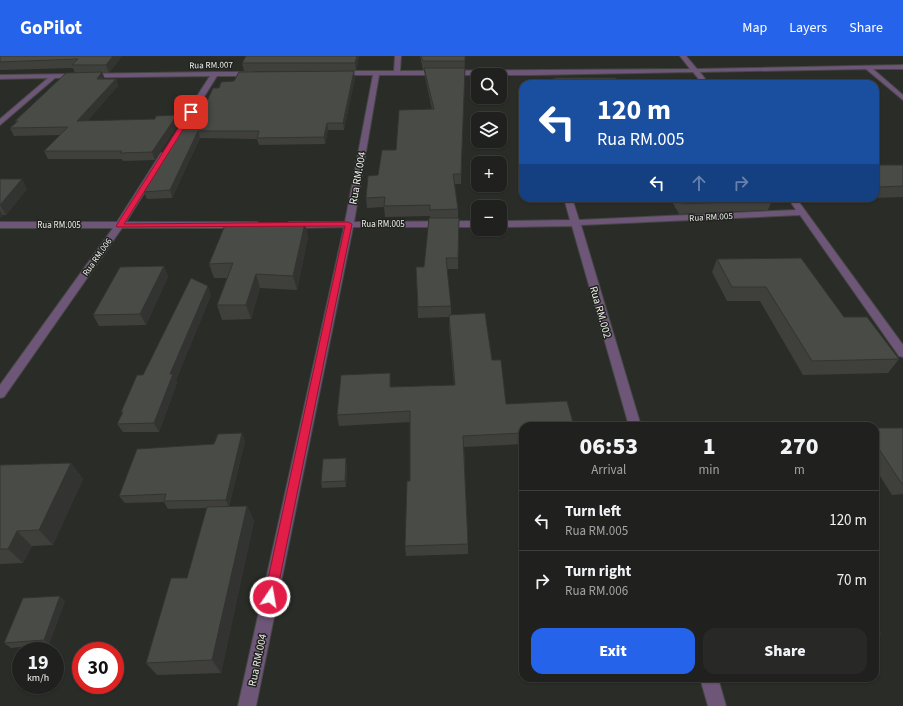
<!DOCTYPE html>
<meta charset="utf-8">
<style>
body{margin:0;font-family:"Source Sans 3",sans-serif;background:#282927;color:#f1f3f6;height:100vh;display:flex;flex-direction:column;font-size:15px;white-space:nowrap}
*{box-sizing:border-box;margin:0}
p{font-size:13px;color:#a2a3a4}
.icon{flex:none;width:22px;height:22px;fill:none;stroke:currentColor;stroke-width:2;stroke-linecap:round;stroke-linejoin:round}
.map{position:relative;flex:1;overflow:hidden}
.side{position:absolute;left:519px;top:366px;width:360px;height:260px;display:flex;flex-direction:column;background:#20211e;border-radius:12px;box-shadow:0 1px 3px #0004,0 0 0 1px #3d3e3c}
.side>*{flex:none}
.banner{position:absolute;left:519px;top:24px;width:360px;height:122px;border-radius:12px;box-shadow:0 1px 3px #0004,0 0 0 1px #3d3e3c;background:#1a4fa0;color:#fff;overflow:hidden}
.tools{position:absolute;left:471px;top:12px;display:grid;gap:8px}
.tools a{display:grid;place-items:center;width:36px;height:36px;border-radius:8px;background:#20211e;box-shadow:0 1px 3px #0004,0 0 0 1px #3d3e3c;font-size:20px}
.speed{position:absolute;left:12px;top:586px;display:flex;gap:8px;font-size:20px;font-weight:700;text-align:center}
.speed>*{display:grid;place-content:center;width:52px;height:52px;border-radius:50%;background:#20211e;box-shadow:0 1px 3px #0004,0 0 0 1px #3d3e3c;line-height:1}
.speed small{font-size:10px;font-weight:400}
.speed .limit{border:6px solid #d22;background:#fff;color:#111}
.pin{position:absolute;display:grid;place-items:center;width:34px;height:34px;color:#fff;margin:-17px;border-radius:8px;box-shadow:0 2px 6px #0006}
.me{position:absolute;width:44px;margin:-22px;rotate:12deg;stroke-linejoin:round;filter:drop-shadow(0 0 3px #0008)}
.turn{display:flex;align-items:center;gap:14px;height:84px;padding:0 12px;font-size:18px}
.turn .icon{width:52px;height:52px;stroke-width:2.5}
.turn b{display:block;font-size:28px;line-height:34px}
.lanes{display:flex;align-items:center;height:38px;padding:0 12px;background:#0003;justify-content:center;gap:20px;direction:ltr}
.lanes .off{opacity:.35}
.eta{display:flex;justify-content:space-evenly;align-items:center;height:68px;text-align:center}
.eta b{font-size:24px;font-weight:800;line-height:28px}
.button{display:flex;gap:8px;margin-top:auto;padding:8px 12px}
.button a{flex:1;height:46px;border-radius:12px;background:#2563eb;color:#fff;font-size:16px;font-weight:800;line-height:46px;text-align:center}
.button a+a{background:#282927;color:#f1f3f6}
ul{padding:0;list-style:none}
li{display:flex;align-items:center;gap:12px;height:60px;padding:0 12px;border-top:1px solid #3d3e3c}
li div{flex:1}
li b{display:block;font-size:15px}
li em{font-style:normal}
header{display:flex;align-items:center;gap:24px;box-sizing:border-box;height:56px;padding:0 20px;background:#2563eb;color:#fff}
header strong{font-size:19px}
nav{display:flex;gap:22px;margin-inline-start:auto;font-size:14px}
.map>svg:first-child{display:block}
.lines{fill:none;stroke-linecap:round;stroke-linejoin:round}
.street-casing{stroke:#454743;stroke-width:2}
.street{fill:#6d5677;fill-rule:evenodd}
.wall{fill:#3f403c}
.shaded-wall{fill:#333431}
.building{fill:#494b46;stroke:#333431}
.route{fill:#e11d48;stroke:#92132f}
.labels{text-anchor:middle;stroke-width:3;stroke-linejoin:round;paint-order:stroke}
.far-street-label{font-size:9px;fill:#edeeeb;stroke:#21231e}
.street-label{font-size:11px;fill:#edeeeb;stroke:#21231e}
</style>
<header>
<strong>GoPilot</strong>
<nav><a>Map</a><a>Layers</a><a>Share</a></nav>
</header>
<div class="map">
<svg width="903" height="650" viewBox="0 0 903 650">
<rect width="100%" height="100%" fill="#2a2c28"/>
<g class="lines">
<defs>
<path id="street" d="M395,0H401L400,15L690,13L680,0H686L697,13L903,9V13H873L903,39V44L866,13L700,16L709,28H703L693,16L533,19H379L354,166L478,165V171H353L256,650H238L344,171L289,172L284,169L289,166H345L373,19H338L335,17L338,15H394Z
M215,16H254L257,18L254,20H217L187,68L183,70L179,68L210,20L55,22L0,69V63L48,22L0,23V19Z
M161,97H164L168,99L126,166H257L262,169L257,172H122L4,341L0,342V329L113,172H0V166H117Z
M564,142H572L579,164L796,154L788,142H796L903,289V301L899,300L800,159L581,169L641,370H629L572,170L500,171V165L570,164Z
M700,622H718L726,650H708Z"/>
</defs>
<use href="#street" class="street-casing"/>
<use href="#street" class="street"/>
</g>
<path class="wall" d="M0,0H122L109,17H102L105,23H116L118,30L87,65L179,67L155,104L123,105L122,103H48L44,95L60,79L14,80L10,72L16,67L15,65L75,17L73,12L0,14Z
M359,0L356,15H244L242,7Z
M420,0H465L461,128H455L458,153V162H459L458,213H447L451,250V259L492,304L506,348L523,370V388L464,391L468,488V498L406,500L405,490L410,425V366L339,370L337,359L390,317L391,331L454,329L449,270V261L418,262L416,211H424L430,160L385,161L384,151L367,152L366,142L378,119L396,94L432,53L425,21L424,14H423Z
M355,22L344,74H328L325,88L259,89L257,83L200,82L172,142L147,143L144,136L195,56L206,47L219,32Z
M554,22L618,25L664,24L663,28H553Z
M875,109H903V141L875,142Z
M0,123L27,133L6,159H3L0,162Z
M670,142H771L772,144L768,154L679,158Z
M305,167L308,181L297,234L260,232L251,263L222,264L217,249L227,222H214L209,208Z
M717,203L844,261L899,303L888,317L803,319L760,245H727L712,216Z
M164,210L168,221L146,269L99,270L93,259Z
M211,239L176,324L177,327L159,376H123L117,368L122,358L121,356L143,319Z
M875,372H903V438L892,439L875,412Z
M245,385L229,451L247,450L254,465L221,617L157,619L146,607L187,522L207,452L168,453L164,446L125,447L119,440L214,388Z
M71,407L83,423L53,489L32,490L23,507L0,508V409Z
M347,408L346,431L322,432L321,426Z
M875,480L880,489L875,494Z
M65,545L49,588L11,592L4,587Z
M875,568L881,578L875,583Z"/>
<path class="shaded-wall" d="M113,0H122L109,17L106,9Z
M357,0H359L356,15L355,7Z
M354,15L355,22L344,74L343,67Z
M102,16L105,23H97Z
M116,23L118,30L81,73L77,65Z
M664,24L663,28H657Z
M177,59L179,67L155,104L152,96Z
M327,67L328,74L325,88L324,81Z
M198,75L200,82L172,142L170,134Z
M22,123L27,133L6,159L0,149Z
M0,154L3,159L0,162Z
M305,167L308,181L297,234L293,220Z
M164,210L168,221L146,269L140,258Z
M256,218L260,232L251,263L246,249Z
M208,230L211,239L176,324L177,327L159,376L154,367L170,318Z
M390,317L391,328V342L390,331Z
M242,377L245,385L229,451L226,444Z
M346,402L347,408L346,431L345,425Z
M71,407L83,423L53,489L39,474Z
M247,450L254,465L221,617L212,604Z
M17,475L32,490L23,507L8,493Z
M60,540L65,545L49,588L44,584Z"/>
<path class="building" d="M0,0H113L106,9H72L78,3L0,6Z
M246,0H357L355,7H242Z
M421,0H465V5H423Z
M424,12H465L461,118H453L458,153L430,154V149L384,150L385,141L366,142L368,120L378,119L382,94H396L399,54L434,53Z
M354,15L343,67H327L324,81L257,82L259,75H198L170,134L144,136L161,101L190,54L195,56L199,47H206L213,32H219L221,26L234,25L239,16Z
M102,16L97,23H116L77,65L155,63L156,60L177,59L152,96L120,97L122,95H44L68,71L10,72L18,65H15L66,17Z
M554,22H616L618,25L664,24L657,28H556Z
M875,109H903V130L879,131L875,128Z
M0,123H22L0,149Z
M678,142H771L772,144L682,148Z
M429,162H459L458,202H446L451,250L418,251L416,211H424Z
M305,167L293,220L256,218L246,249H217L233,207L209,208L225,169Z
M801,202L844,261H867L899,303L812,305L766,231H732L717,203Z
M164,210L140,258L93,259L120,211Z
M191,222L208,230L170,318H173L154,367L117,368L123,356H121L137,319H143Z
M485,257L492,304H501L506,348L567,345L574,370H523V377L463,380L468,488L405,490L407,425H410V355L337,359L341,319L390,317V331L455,329L449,259Z
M875,372H903V428H902L875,387Z
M242,377L226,444L164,445L166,438L119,440L137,393L214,388L218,378Z
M346,402L345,425L321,426L323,403Z
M71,407L39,474L17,475L8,493H0V409Z
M247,450L212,604L146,607L171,522H187L207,451Z
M875,480L880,489H875Z
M60,540L44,584L4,587L23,542Z
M875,568L881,578L875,579Z"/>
<path class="route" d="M189,55L194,56L124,168L348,166L352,168L276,541L274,545L270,547L266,545L264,541L345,170L117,171L116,170Z"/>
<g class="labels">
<g class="far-street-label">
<text transform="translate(211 9) rotate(-1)" y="3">Rua RM.007</text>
<text transform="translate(711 161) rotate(-3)" y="3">Rua RM.005</text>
<text x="383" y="171">Rua RM.005</text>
<text x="59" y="172">Rua RM.005</text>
<text transform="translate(97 201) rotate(-55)" y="3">Rua RM.006</text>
</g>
<g class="street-label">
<text transform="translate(357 122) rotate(-80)" y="4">Rua RM.004</text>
<text transform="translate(601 256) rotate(74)" y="4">Rua RM.002</text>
<text transform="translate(257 604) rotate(-78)" y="4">Rua RM.004</text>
</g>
</g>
</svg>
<div class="tools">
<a><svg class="icon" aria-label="search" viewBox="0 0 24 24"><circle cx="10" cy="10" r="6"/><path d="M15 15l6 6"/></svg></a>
<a><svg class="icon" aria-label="layers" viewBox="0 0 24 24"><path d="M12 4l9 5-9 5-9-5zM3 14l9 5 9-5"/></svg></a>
<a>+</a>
<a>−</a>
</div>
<div class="speed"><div>19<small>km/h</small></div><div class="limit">30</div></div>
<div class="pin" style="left:191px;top:56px;background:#d93025"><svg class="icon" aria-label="arrive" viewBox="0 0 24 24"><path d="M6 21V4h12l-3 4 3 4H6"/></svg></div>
<svg class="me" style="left:270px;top:541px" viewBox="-20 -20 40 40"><circle r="17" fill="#e11d48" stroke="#fff" stroke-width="3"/><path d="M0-11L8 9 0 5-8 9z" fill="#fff"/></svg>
<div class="banner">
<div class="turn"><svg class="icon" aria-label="left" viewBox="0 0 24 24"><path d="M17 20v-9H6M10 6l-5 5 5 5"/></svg><div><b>120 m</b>Rua RM.005</div></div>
<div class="lanes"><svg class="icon" aria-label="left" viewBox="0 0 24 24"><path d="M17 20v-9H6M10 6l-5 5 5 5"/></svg><svg class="icon off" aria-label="ahead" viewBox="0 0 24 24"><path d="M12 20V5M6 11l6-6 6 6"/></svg><svg class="icon off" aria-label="right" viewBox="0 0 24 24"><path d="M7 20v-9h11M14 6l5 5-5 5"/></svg></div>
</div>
<section class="side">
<div class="eta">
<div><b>06:53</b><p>Arrival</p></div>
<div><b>1</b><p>min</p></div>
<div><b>270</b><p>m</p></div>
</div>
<ul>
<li><svg class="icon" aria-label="left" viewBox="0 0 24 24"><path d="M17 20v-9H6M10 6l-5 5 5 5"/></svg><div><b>Turn left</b><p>Rua RM.005</p></div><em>120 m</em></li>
<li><svg class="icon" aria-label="right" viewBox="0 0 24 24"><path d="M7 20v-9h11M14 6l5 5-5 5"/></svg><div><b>Turn right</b><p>Rua RM.006</p></div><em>70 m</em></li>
</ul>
<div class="button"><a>Exit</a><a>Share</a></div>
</section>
</div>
